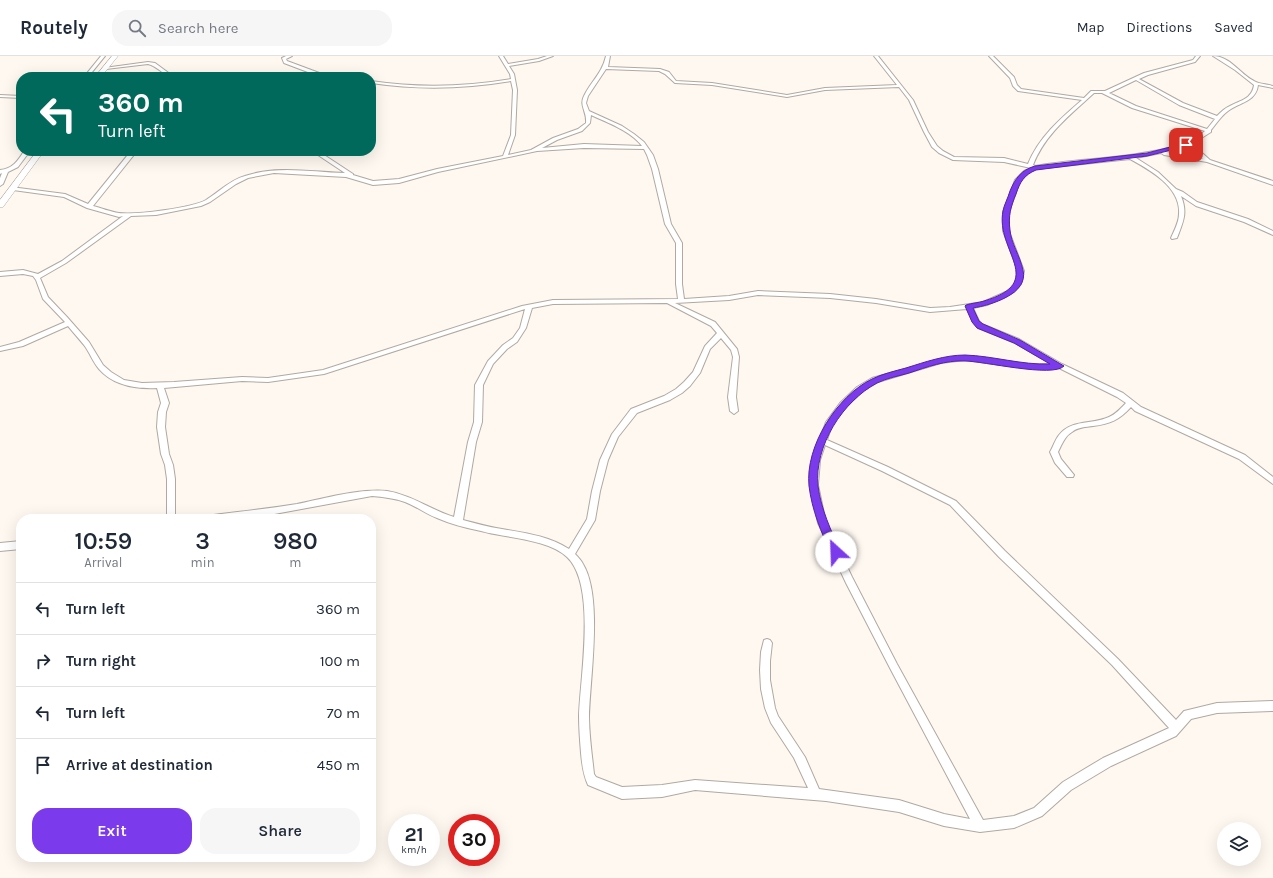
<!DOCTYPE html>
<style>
body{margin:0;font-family:Karla,sans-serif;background:#f6f6f7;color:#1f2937;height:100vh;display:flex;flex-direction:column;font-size:15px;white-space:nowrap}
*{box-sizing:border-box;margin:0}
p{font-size:13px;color:#747a83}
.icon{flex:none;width:22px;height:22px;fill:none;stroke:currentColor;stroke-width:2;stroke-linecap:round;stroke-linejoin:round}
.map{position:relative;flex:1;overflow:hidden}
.side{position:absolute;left:16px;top:458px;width:360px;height:348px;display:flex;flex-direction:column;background:#fff;border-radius:16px;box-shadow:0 4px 16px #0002}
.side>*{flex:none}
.hud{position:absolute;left:16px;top:16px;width:360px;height:84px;border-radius:16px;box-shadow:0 4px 16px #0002;background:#00695c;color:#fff;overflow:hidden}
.tools{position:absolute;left:1217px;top:766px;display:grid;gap:8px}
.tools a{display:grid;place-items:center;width:44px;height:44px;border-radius:50%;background:#fff;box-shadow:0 4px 16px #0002;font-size:20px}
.speed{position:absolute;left:388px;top:758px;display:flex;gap:8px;font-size:20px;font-weight:700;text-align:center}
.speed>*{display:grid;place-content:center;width:52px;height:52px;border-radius:50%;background:#fff;box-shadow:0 4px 16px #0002;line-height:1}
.speed small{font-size:10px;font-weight:400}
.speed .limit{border:6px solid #d22;background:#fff;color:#111}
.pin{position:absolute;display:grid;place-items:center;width:34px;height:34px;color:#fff;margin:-17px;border-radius:8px;box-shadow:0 2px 6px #0006}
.me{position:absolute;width:44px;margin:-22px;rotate:335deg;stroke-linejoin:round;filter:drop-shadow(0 0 3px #0008)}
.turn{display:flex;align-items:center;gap:14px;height:84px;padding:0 16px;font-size:18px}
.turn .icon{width:52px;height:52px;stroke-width:2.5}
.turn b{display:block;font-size:28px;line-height:34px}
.eta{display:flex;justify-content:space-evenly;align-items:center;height:68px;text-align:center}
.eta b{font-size:24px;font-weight:600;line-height:28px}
.button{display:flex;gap:8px;margin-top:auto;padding:8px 16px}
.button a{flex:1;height:46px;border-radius:16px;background:#7c3aed;color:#fff;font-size:16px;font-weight:600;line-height:46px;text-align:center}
.button a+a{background:#f6f6f7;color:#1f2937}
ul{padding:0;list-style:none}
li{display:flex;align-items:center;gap:12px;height:52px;padding:0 16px;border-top:1px solid #e0e1e3}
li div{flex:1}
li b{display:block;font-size:15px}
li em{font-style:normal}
header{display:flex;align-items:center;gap:24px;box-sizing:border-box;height:56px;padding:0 20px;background:#fff;border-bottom:1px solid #e0e1e3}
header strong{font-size:19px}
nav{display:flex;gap:22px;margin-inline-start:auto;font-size:14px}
.search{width:280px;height:36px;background:#f6f6f7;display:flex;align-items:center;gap:10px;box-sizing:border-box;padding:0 14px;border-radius:16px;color:#747a83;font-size:15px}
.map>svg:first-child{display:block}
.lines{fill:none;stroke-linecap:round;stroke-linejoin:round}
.minor-casing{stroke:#b0a9a1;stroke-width:2}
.secondary-casing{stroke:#b0a9a1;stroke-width:1}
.minor{fill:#fff;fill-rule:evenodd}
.secondary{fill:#fff;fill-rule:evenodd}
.route{fill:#7c3aed;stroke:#51269a}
</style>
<header>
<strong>Routely</strong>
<div class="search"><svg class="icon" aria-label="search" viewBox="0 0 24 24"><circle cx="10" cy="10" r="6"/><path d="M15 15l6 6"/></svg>Search here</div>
<nav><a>Map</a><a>Directions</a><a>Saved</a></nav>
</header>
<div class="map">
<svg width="1273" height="822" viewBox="0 0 1273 822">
<rect width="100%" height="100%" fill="#fff8f1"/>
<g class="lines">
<defs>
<path id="minor" d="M101,0H105L88,21H84Z
M286,0H292L286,3L287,5L322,18L340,21H321L284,7L282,2Z
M499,0H503L508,8L538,3L547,0H553L539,5L509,10L514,18L517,34L515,79L508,99L531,94L553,82L578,73L586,67C587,55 579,50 584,40C591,25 602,18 606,0H610L608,11L660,13L669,16L676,25L712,27L787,39L825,32L897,29L874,0H878L913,44L928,76L937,90L943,95L954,101L1004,102L1028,108C1039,81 1060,63 1082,44L1018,35L1013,30L1010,22L989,0H993L1014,21L1017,29L1021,33L1084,42L1091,35H1105L1144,17L1193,4L1196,0H1200L1195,6L1148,19L1139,23L1183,47L1217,60C1221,56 1225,52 1230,50C1241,44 1252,43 1254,29L1235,14L1213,0C1230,0 1240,18 1254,25C1259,28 1267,28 1273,30V32L1258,29C1256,46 1240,46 1228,55C1221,60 1216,68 1211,74V76L1192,88L1210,104L1273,125V129L1207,106L1164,99L1161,97L1136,102L1158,116L1176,133L1183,136L1197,146L1248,163L1273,175V179L1244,166L1196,150L1181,140C1188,157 1183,166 1177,182L1172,183L1171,182C1174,175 1179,166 1179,158C1181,131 1150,114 1130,103L1036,113L1028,117L1020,125L1009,156V175L1024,215L1021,228L1014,236L987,249L973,252L979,265L982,268L1019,283L1062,308L1123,337L1141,351L1245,399L1273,421V428L1239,403L1135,355L1131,351C1119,364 1110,368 1093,370C1086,371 1078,371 1072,376C1065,380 1062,388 1058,396L1061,403L1074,419L1073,421H1067L1055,407L1050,396C1053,391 1055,384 1059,379C1072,363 1091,369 1109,361C1116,358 1120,353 1126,347L1117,341L1059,312L1032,313L965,304L941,307L878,326L863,335L846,351L832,369L827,384L888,411L956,445L1005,495L1118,603L1176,664L1184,655L1217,647L1273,645V655L1217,657L1191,663L1176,680L1111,710L1071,734L1042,760L1014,772L980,776L944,770L899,756L826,745L695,734L662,741L622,743L588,729C583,718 582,708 581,697C580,685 579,672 579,660C580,622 597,529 567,501C548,483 506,482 481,475C466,472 451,468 437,462C426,458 416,450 405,446C394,442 383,441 372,440L269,459L237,463H202L203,461L206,460C236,456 267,453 297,448C322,443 361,432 387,435C412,439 431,454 454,461L468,386L474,366L475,329L488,305L503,289L513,282L520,272L525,253L324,318L268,326L242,325L164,332L169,347L166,356L165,371L169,398L173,409L175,423V463H167V423L165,409L161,398L157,371L158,356L161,347L157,332C137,333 114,330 99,313C93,306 90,297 84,289C79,283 73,276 68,270L23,290L0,295V291L19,286L65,266L43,243L36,224L33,220L23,218L0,220V216L23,214L38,218L62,205L123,160L119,161L87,152L64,141L13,134L11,133V131L65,138L88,148L131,95H137L93,150C101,152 111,156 119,157C136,159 192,152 206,144C219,136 230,124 245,120C277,109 312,116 345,117L312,95H318L353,118V119L373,125L399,123L437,113L503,100L511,79L513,34L511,25C464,33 418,34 371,27V25C418,32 464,31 511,23L510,18ZM606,13L659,15L665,18L675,27L712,29L787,41L825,34L899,31L909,44L924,76L932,91L939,97L953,104L1004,106L1031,112L1024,115L1015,124L1003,156V175L1018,215L1015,228L1010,234L983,246L950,251L930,252L876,243L830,238L758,235L729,240L684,243L682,228V187L671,168L658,113L653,99L644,86L634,78L622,70L589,55L586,47L588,40ZM1136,24L1179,49L1215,63L1207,73L1136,50L1109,37ZM1094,37H1102L1132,52L1205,75C1190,89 1173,91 1154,95C1115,103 1074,103 1035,110L1033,109C1045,78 1070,59 1094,37ZM591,59C608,67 631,75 642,90L584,88L542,92L557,84L582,75L590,67ZM1188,90L1203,103L1167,96ZM584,92L644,93L647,99L652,113L665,168L676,187V228L678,243L553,244L522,250L323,314L268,322L242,321L174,326L142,327L124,324L111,316L103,309L89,286L67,261L48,241L40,222L66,207L131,160L156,159L201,150L210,146L236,128L248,122L274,117L346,121L373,129L399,127L438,116L537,95ZM758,239L830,242L876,247L930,256L967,253L973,266L978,272L1015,287L1051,308L1032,309L965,300L941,303L872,322L857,331L840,347L826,366L812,404L810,429L818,467L846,527L891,614L970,763L944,758L899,744L819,733L805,701L778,660L775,652L770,624V605L772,587L770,584L767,583L764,584L761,596L760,614L761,633L765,652L771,667L794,702L808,732L695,724L662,729L622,731L596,721L594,718C592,699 589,679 589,660C590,621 603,541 583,508C581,504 578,501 575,498L595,464L600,435L608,404L618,381L637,357L670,344L682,337L690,330L700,317L710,293L721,282L731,294L733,301L728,341L730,355L734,358L738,355L736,341L739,301L737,293L715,266L675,247L729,244ZM667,247L711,270L717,277L705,290L693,316L684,326L676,333L664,340L631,353L612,378L600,404L592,435L587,463L569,493C549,480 525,477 502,473C488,471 475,467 463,464L476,386L482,366L483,329L493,308L507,293L517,286L526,272L532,252L553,248ZM825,389L882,415L950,449L999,501L1112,609L1169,672L1103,702L1063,726L1034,752L1014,760L983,764L897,608L852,521L826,467L818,429L820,404Z
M148,6L155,7L174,21C164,21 158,10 148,8L106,13L104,12Z
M0,39L21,40V42L0,41Z
M24,95H30L18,111L8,116L3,128L0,130V122L2,117L0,118V114C12,113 18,105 24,95Z
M21,485V493L0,495V487Z"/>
<path id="secondary" d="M112,0H118L101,21H95Z
M37,95H44L3,151H0V144Z"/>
</defs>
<use href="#minor" class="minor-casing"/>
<use href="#secondary" class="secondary-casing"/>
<use href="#minor" class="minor"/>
<use href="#secondary" class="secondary"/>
</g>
<path class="route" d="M1186,87L1189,89L1188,90L1147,100L1036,114C1024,119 1020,126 1016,138C1011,150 1008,160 1010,174C1011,187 1020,200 1023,214C1029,238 991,249 973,252L979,265L983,268L1020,284L1064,310C1053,322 983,305 965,305C946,304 927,311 909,317C899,320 887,322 877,327C843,345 814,390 818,430C821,453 831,475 841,496L839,498L836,500L832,498C821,477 812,454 809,430C805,390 837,340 872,323C882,318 895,315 906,312C925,306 945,299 965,299C994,300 1021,309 1050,308L1014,287L977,272L972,266L965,250L966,249C972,247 978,247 984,245C1048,226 995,195 1003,155C1004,149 1008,142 1010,135C1015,123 1021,114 1035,110L1147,97Z"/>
</svg>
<div class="tools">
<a><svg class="icon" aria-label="layers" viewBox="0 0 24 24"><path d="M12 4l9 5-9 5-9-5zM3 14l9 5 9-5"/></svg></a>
</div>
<div class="speed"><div>21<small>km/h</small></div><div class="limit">30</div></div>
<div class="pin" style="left:1186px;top:89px;background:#d93025"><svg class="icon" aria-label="arrive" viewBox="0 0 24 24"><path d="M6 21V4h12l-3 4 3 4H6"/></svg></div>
<svg class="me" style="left:836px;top:496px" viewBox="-20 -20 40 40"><circle r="19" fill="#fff"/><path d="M0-13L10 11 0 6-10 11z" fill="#7c3aed"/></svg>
<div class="hud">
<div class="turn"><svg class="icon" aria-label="left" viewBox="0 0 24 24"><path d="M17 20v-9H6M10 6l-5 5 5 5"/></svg><div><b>360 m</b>Turn left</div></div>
</div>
<section class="side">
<div class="eta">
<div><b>10:59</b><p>Arrival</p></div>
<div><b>3</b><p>min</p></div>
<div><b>980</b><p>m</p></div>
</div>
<ul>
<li><svg class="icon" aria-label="left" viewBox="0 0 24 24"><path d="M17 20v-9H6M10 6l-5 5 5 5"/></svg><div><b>Turn left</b></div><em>360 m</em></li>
<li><svg class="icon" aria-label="right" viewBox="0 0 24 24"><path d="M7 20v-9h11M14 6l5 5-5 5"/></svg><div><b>Turn right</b></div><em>100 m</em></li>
<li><svg class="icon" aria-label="left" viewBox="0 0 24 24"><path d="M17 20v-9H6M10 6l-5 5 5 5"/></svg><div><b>Turn left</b></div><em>70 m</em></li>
<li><svg class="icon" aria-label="arrive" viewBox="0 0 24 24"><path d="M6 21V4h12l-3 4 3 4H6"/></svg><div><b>Arrive at destination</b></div><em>450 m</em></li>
</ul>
<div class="button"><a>Exit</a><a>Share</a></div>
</section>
</div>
